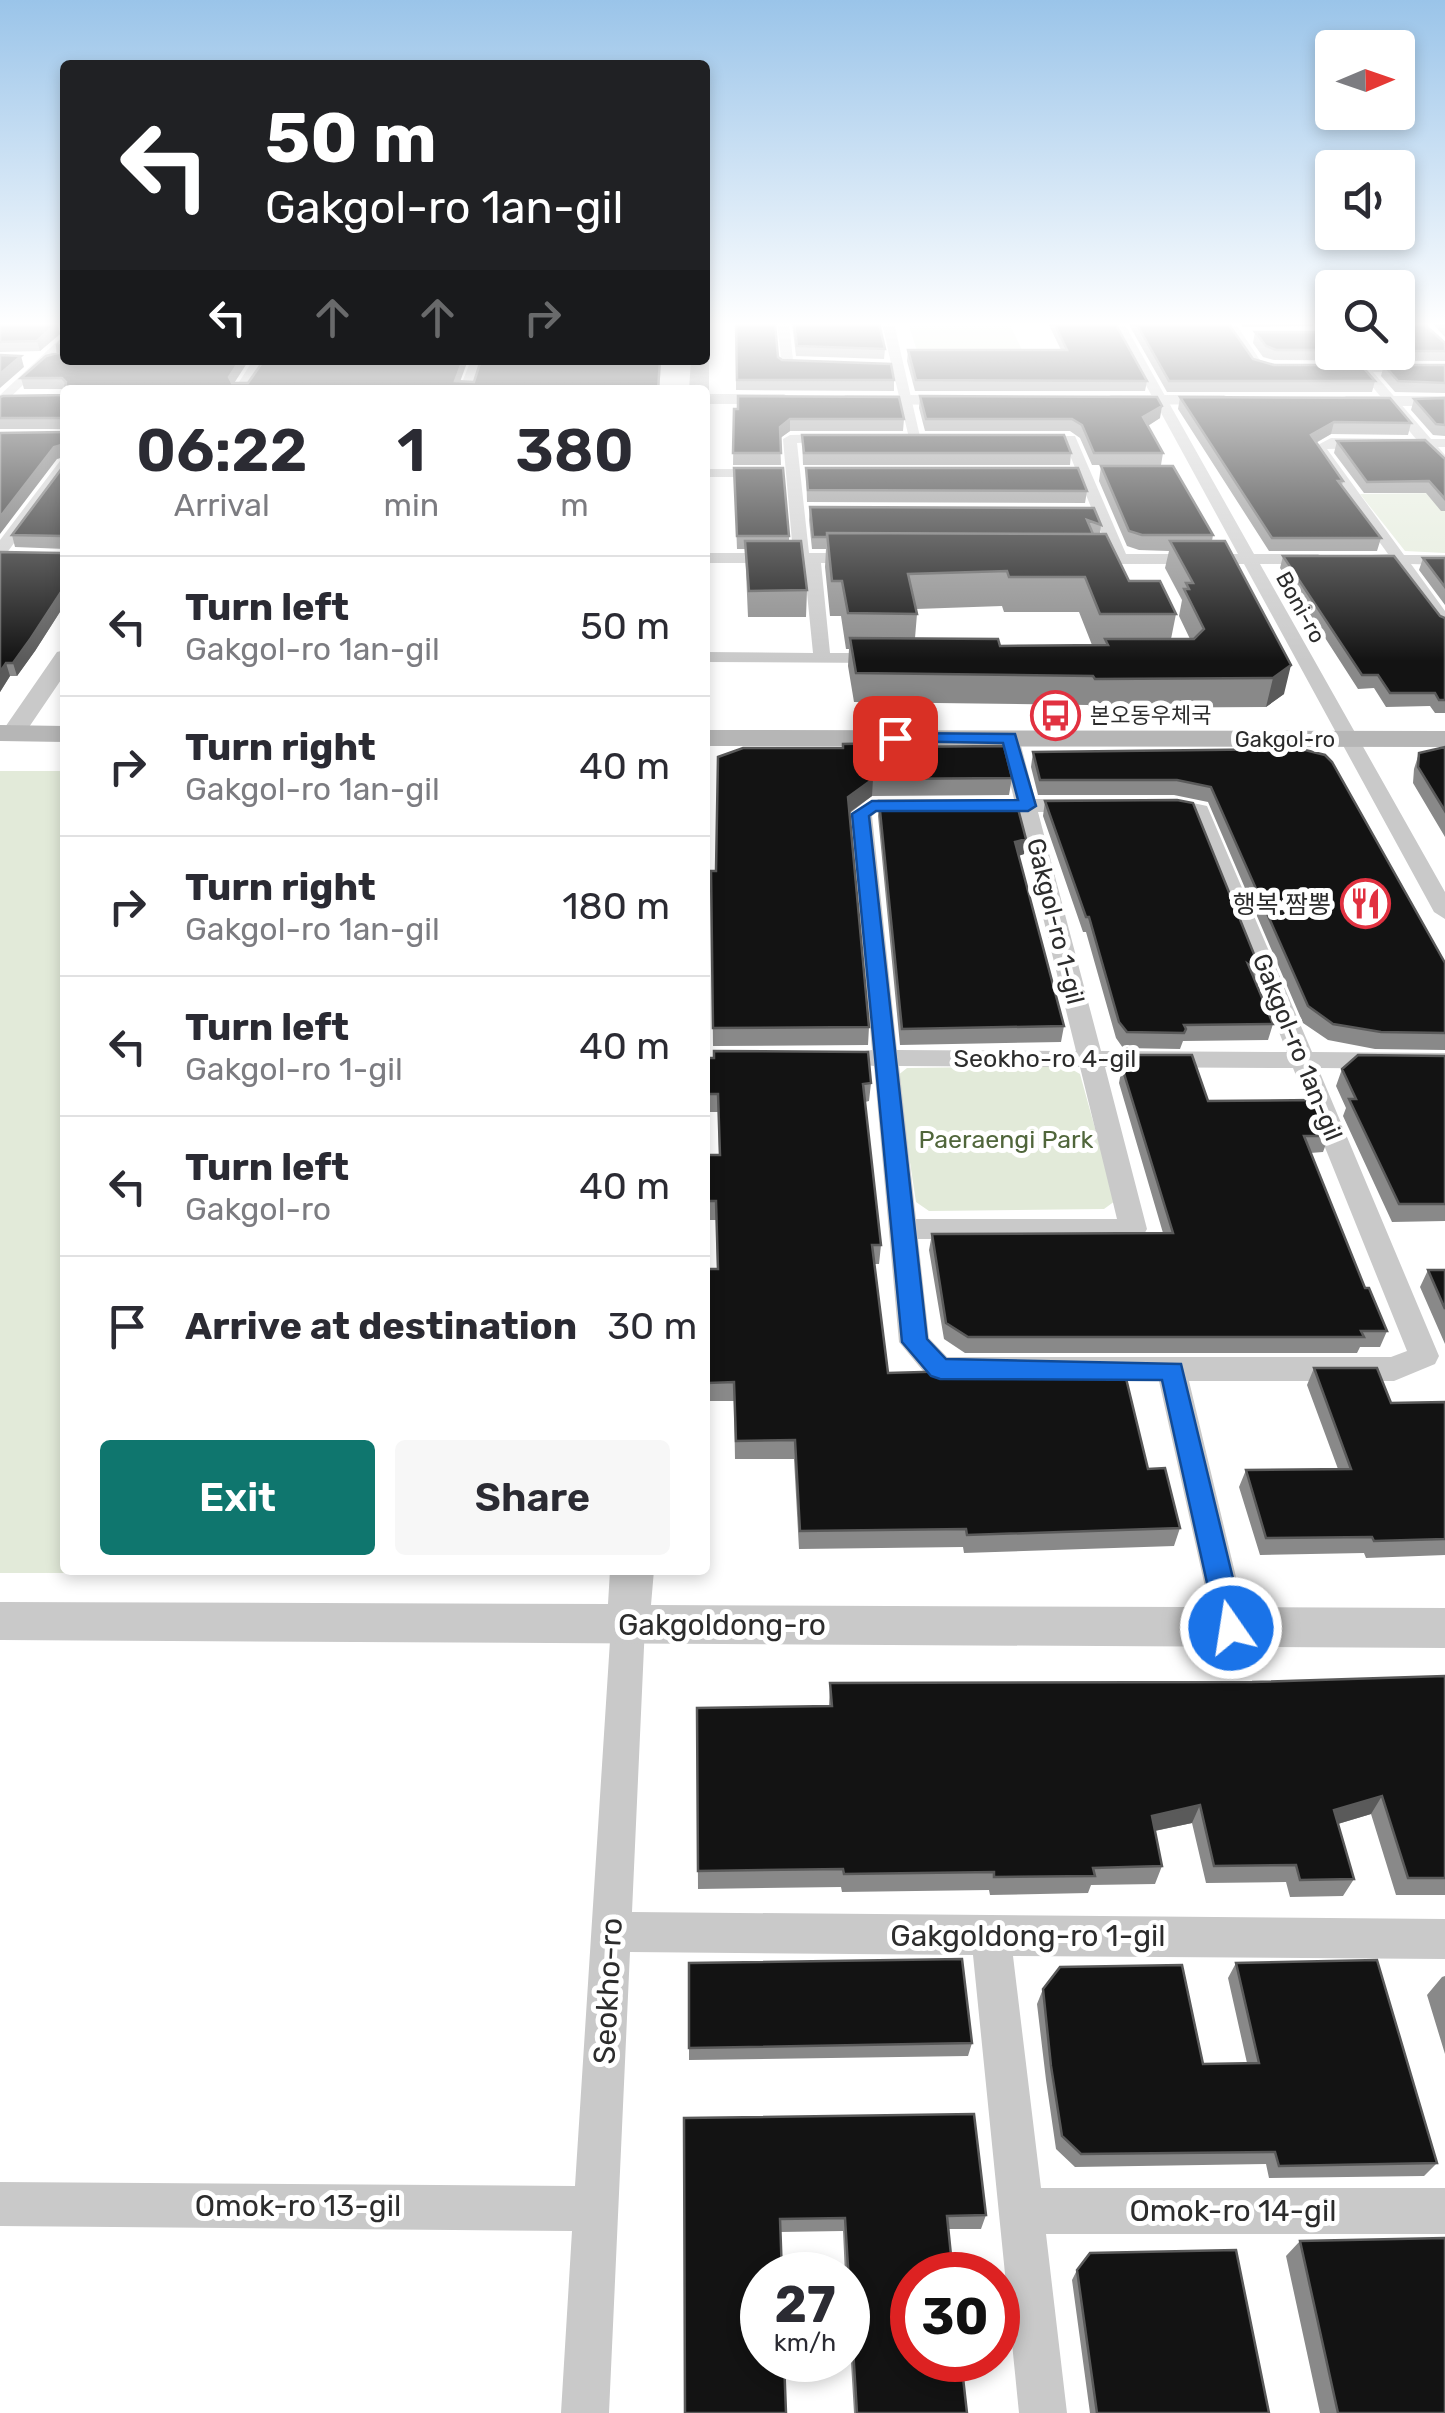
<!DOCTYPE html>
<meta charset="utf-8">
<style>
body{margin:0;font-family:Rubik,"Noto Sans KR",sans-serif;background:#f7f7f7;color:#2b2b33;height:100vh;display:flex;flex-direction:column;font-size:38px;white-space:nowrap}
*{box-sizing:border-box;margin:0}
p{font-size:32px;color:#7c7c81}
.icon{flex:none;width:55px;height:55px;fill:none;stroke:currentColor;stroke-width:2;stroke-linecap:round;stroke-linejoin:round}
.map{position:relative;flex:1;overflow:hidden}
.drawer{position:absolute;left:60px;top:385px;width:650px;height:1190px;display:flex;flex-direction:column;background:#fff;border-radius:10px;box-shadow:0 5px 15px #0003}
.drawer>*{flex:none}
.banner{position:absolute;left:60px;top:60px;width:650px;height:305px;border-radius:10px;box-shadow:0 5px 15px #0003;background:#202124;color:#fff;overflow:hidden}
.needle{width:65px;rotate:88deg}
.controls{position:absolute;left:1315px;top:30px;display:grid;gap:20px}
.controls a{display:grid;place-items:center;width:100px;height:100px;border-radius:10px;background:#fff;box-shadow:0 5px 15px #0003;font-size:50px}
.speed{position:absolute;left:740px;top:2252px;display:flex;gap:20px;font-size:50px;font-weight:700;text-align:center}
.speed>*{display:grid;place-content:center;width:130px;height:130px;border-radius:50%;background:#fff;box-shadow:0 5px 15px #0003;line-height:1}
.speed small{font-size:25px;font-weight:400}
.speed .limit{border:15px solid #d22;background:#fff;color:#111}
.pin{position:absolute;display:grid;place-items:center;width:85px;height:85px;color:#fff;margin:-42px;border-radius:20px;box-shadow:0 5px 15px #0006}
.me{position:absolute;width:110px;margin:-55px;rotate:347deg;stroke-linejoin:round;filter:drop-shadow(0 0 8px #0008)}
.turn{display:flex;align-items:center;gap:35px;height:210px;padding:0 40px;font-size:45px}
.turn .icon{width:130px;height:130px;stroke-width:2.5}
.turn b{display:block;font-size:70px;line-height:85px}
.lanes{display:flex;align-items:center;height:95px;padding:0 40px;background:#0003;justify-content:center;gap:50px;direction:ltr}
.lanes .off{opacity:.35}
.eta{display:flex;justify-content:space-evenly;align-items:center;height:170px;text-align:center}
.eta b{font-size:60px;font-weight:600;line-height:70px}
.button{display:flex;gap:20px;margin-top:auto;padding:20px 40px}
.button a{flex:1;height:115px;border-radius:10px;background:#0f766e;color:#fff;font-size:40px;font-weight:600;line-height:115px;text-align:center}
.button a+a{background:#f7f7f7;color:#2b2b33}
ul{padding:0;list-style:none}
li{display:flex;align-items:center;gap:30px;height:140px;padding:0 40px;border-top:2px solid #e1e1e2}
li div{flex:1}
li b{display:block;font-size:38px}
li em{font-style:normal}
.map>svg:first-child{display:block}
.green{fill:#e2ead9}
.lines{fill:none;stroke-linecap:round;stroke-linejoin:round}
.minor{fill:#c9c9c9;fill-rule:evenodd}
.tertiary{fill:#c9c9c9;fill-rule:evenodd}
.secondary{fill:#b6b6b6;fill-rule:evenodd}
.wall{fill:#898989;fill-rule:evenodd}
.shaded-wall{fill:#5a5a5a}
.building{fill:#131313;stroke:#5a5a5a;stroke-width:2.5}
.route{fill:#1a73e8;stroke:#114b97;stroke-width:2.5}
.labels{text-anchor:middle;stroke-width:10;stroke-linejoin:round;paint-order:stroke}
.far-street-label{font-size:22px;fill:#2c2c2c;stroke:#fff}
.far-poi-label{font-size:22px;fill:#2c2c2c;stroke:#fff;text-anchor:start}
.poi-label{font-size:25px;fill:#2c2c2c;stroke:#fff;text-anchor:end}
.street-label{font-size:25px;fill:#2c2c2c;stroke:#fff}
.park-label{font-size:25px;fill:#50663b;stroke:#fff}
.near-street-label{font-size:30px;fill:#2c2c2c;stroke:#fff}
</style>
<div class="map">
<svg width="1445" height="2413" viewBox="0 0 1445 2413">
<rect width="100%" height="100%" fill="#fff"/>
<path class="green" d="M908,323H1009L1024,354H918Z
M1445,493V553L1405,551L1360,494Z
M0,771H65V1570H569V1573H0Z
M1066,1066L1080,1074L1115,1201L1104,1209L929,1211L916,1202L897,1076L907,1068Z"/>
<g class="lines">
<path class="minor" d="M777,323H789L793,360L891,363L882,323H894L921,441L909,438L893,371L782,367Z
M1112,323H1124L1254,554H1318L1326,559L1318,564H1260L1445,892V919L1434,912L1244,564H1081L1073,559L1081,554H1110L1065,443H1032L1025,439L1027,436H1075L1126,554H1238Z
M1223,323H1235L1260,360L1292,368L1286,372L1252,366Z
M1315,323H1328L1332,337L1296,338L1290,334L1321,330Z
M65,334V345L0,407V395Z
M471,360H483L473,390H459Z
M1445,364V372H1373L1431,439H1445V447H1438L1445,455V468L1423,447L1327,449L1404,555H1445V565L1411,564L1445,611V628L1439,627L1395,564L1355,562V556L1388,554L1312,448L1331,438L1416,439L1360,372H1329L1323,368L1324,365Z
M839,434L844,435V441L797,443L809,553H863L871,558L863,563H821L830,653H884L893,658L884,663L705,662V652L813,653L804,563H705V553H793L783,439L790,435Z
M65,460V474L6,554L0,556V540L60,461Z
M705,469H768L775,473L768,477H705Z
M1009,732L1019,738L1035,799H1174L1207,806L1312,1052L1445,1053V1069L1318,1068L1439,1356L1435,1364L1394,1381H1189L1248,1627L1243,1638L1231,1642L1219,1638L1214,1627L1159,1381H939L928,1377L899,1342L874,1066L857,1064L854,1058L857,1052L872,1050L851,814L872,800L1014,799L999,738ZM1174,811L1192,815L1287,1052L1101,1051L1038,812ZM877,812H1017L1076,1051L897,1050L872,816ZM899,1066L1080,1067L1117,1219H916ZM1105,1067L1293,1068L1407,1351L1391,1357H947L929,1338L918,1239H1133L1143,1236L1147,1229Z
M628,1610L640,1614L645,1625L632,1912L1445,1919V1959L1013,1956L1041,2188H1445V2234H1046L1067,2413H1019L973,1955L630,1952L609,2413H561L572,2231L0,2226V2182L575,2186L611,1625L616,1614Z"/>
<path class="tertiary" d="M253,360H269L250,390H234Z
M705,394H784L792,399L784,404H705Z
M845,395H964L973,400L964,405L851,404L843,399Z
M1224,395L1233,400L1230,404L1111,405L1102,400L1111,395Z
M1445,396V406H1346L1337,401L1346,396Z
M65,650V674L25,733L22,738H4L1,733L57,652Z
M610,1570H654L651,1605L1445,1608V1648L0,1640V1602L608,1604Z"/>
<path class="secondary" d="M705,356L709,360V390L705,394V390H689L691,360H705Z
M0,725L65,726V742L0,741Z
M705,730L1445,731V747L705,746Z"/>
</g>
<path class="wall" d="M57,323L60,334L40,351L0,352V324Z
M736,323L782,360L894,380V391L736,390Z
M792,323H879L885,349L884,359L796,356Z
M1048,323H1115L1147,381L1145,391H915L907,361L908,350H1061Z
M1128,323H1228L1253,359L1274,365L1375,381L1372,392H1167Z
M1239,323H1314L1313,326L1243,327Z
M1398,323L1445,343V361L1274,360L1263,357L1253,343L1255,332H1332V352H1398Z
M1432,323H1445V337Z
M46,356L234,383L474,382L481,360H660L659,390L24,389L21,378Z
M1384,365H1445V393L1395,392L1381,376Z
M65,392V457L57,459L65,429H0V397L65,395Z
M920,396L1160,418L1148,426L1163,453L1161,465H1092L1080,438L1070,431H925L919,408Z
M1180,397L1411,423L1408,435L1331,434L1316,443L1343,481L1342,486L1381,538L1377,551H1269L1178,409Z
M1445,398V436L1433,435L1411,410L1414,399Z
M734,409L904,419L903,431H790L780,438L781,465H733Z
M802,435L1071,453L1070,465H803Z
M1337,441L1445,459V511H1441L1426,493H1364L1334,453Z
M65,464V549L15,547L12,535Z
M1101,466L1213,535L1212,541L1284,694L1266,707L1090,708L1088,705L854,702L848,666L849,649H846L841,616H830L825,567L826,549H812L809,520L810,507L1094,508L1101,525L1100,534L1129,581L1176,614L1171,639H1190L1179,616L1182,600L1165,568L1169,551L1139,550L1127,546L1099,481ZM1002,606L1004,612H1079L1092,645L1000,646L915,638L917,614L916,609Z
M734,468L789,536V541L807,590L806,617H748L745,549H737Z
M806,468L1087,491L1085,503L807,502Z
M65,550V604L35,651L17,676H10L0,692V552L61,553Z
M1283,556L1445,618V713H1435L1430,706L1386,707L1374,688L1358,689L1280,568Z
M1423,558H1445V605L1419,570Z
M890,747L1012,778L1009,795L872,796L850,813L869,1027L868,1045L713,1046L711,871H716L843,748Z
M1445,747V837L1413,783L1414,769L1419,753Z
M1301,749L1445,963V1050L1375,1049L1328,1040L1303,1023L1208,802L1174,795H1038L1031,767L1033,752Z
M879,801L1024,854L1018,856L1064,1026L1061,1042L900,1045L878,816Z
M1045,801L1262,974L1258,989L1273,1024L1268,1040L1183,1041L1180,1049L1123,1048L1116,1038L1086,932H1083L1043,816Z
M1445,1056V1221L1392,1222L1343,1116L1346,1108L1336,1086L1342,1069Z
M707,1058L871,1083L869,1101L865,1102L881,1245L879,1264H874L888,1373L1148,1469L1180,1528L1174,1546L964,1553L963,1547L799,1549L794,1459H735L734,1401H708L707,1269H717L716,1220H708L707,1155H719L718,1112H708Z
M1122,1067L1208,1101L1329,1136L1323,1152L1310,1153L1365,1288L1387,1331L1380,1347H1360L1357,1353H965L944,1339L929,1250L932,1234L1163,1233L1119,1083Z
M1428,1270H1445V1344L1420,1287Z
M1314,1368L1391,1403L1445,1402V1555L1366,1558L1364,1553L1260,1555L1239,1487L1246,1470L1338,1469L1307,1385Z
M1445,1676V1895H1396L1371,1814L1338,1824L1354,1879L1343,1896L1290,1897L1286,1882L1206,1883L1192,1823L1155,1831L1162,1866L1155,1884L1091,1885L1088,1893L990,1895L989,1890L842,1892L841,1887L698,1889L697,1708L829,1706L830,1683L1252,1682Z
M689,1963L972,2043L968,2056L689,2060Z
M1236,1963L1437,2163L1424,2176L1269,2178L1266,2164L1075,2167L1056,2149L1046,2080L1037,2004L1043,1989L1203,2064L1247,2063L1228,1978Z
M1445,1976V2054L1427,1995L1442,1977Z
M684,2118L986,2215L981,2229H948L967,2413H854L848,2312V2275H845L843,2231L780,2232Z
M1300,2241L1445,2413H1320L1286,2256Z
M1077,2270L1269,2413H1090L1072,2280Z"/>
<path class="shaded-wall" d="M57,323L60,334L40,351L37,341Z
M21,356L24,367L0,388V374Z
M240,360H249L231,388L229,377Z
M463,360H468L457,390L455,381Z
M1162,406L1160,418L1141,430L1143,417Z
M790,419V431L779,439L780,427Z
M1334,422L1331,434L1308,447L1311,435Z
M61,445L64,456L57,459L0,534V517L54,447Z
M65,586V604L35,651L17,676L13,663Z
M6,663L10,676L0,692V672Z
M1291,665L1284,694L1266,707L1273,678Z
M873,779L872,796L847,814L848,797Z
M1026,839L1024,854L1012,858L1015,842Z
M1382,1796L1371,1814L1324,1828L1334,1810Z
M1200,1805L1192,1823L1144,1833L1152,1816Z"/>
<path class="building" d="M57,323L37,341L0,342V324Z
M736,323H775L778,357L782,360L891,364L894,380H737Z
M794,323H879L885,349L797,346Z
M1054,323H1115L1147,381L916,380L908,350H1067Z
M1136,323H1228L1253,359L1274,365H1361L1375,381H1169Z
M1398,323H1423L1445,343V351H1398Z
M1255,332H1332V350H1276L1266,346Z
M65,336V360H240L229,377L232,383H248L264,360H463L455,381L474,382L481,360H660L658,390H65L66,382L62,378H21L46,356L58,353L57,345Z
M0,355L21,356L0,374Z
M1384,365H1445V383L1398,381Z
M65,392V421L62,418H0V397L3,396L65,395Z
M738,396L899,397L904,419H790L780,427L781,453H733L734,409H738Z
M920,396L1157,397L1162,406L1143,417L1163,453H1094L1082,425L1072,419H926Z
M1180,397L1390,398L1411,423L1334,422L1311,435L1343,481H1338L1381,538H1272Z
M1445,398V425L1436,424L1414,399Z
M65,428V448L61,445L54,447L0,517V433L65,432Z
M802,435H1064L1071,453H804Z
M1425,440L1445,459V499L1429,481L1367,482L1337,441Z
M65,461V549L62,536L12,535L65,464Z
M1101,466H1173L1213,535H1142L1129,531Z
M734,468H783L789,536H737Z
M806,468H1078L1087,491L808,490Z
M810,507L1094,508L1101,525L1087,520L1093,534L827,533V537H813Z
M827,533L1106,534L1129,581H1160L1176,614H1100L1085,577H1009L1007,571L908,574L917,614L848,613L842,581H832Z
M745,541H801L807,590L749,591Z
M1170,541H1225L1291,665L1273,678L1095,679L1093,676L856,673L850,638L998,639L1000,646L1108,645L1105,639H1194L1204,629L1184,589H1189L1186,583H1193Z
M65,550V586L31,638L13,663H6L0,672V552L61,553Z
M1283,556H1394L1440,616L1445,618V700H1439L1435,693H1390L1378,675H1362Z
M1423,558H1445V587Z
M889,743L890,747L1004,746L1012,778L873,779L848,797L869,1027L713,1028L711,871H716L718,757L743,748H843V744Z
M1445,747V811L1418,767L1419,753Z
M1301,749L1325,755L1332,762L1445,963V1033L1381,1032L1333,1024L1308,1006L1211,787L1177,780H1040L1033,752Z
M1177,800L1193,803L1262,974L1248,964L1273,1024L1184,1025L1186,1029L1184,1033L1127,1032L1119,1022L1089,917H1086L1045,801Z
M879,801H1016L1026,839L1015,842L1064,1026L902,1029Z
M714,1051L868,1052L871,1083L863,1084L881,1245H872L888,1373L1123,1366L1148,1469L1165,1468L1180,1528L967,1535L966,1529L800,1531L795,1440L736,1441L734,1382L708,1383L707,1269H718L716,1201H708L707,1155H720L718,1094H708L707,1058H714Z
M1130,1055H1192L1208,1101L1314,1100L1329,1136H1304L1365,1288H1369L1387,1331H1361L1364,1337H968L946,1323L932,1234L1173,1233L1122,1067Z
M1358,1055L1445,1056V1204H1399L1349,1099H1356L1342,1069Z
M1428,1270H1445V1309Z
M1314,1368H1377L1391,1403L1445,1402V1539L1374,1541L1372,1537L1266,1538L1246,1470L1351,1469Z
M1445,1676V1878H1408L1382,1796L1334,1810L1354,1879L1300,1880L1296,1865L1214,1866L1200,1805L1152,1816L1162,1866L1093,1868L1095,1876L994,1877V1872L844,1874L843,1869L698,1871L697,1708L832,1706L830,1683L1252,1682Z
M962,1959L972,2043L689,2048V1963Z
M1377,1960L1437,2163L1279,2166L1275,2152L1081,2154L1062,2136L1051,2066L1043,1989L1060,1967L1182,1965L1203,2064L1259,2063L1236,1963Z
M974,2114L986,2215L947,2216L953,2275H912V2360H961L967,2413H857L845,2218L780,2219L782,2275H762V2360H784L786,2413H685L684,2118Z
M1445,2238V2413H1338L1300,2241Z
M1236,2250L1269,2413H1097L1077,2270L1090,2253Z"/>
<linearGradient id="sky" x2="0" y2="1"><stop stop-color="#9ac4e9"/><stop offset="0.49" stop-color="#fff"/><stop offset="1" stop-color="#fff" stop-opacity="0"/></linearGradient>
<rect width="1445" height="661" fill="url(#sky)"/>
<path class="route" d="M895,733L1015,734L1036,806L1028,811H876L869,816L927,1339L946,1359L1181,1364L1245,1628L1241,1636L1231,1640L1221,1636L1217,1628L1162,1380L940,1379L931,1376L902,1342L852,814L872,801L1018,800L1003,743L890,741V734Z"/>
<defs>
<symbol id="bus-ring" viewBox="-11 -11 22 22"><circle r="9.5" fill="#fff" stroke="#e13140" stroke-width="1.5"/><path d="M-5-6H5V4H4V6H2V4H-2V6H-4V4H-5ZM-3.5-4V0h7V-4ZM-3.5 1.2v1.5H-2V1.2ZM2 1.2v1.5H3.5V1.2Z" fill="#e13140"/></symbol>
<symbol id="restaurant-ring" viewBox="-11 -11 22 22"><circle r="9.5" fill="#fff" stroke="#e13140" stroke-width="1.5"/><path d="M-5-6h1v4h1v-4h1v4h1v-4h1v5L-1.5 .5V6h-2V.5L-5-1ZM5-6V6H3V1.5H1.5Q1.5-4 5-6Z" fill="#e13140"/></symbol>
</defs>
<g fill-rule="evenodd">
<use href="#bus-ring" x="1028" y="688" width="55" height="55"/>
<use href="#restaurant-ring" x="1338" y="876" width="55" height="55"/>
</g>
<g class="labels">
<g class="far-street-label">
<text transform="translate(1301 607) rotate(61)" y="8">Boni-ro</text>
<text x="1285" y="747">Gakgol-ro</text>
</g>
<g class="far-poi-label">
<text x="1090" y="723">본오동우체국</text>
</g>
<g class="poi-label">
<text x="1331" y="913">행복,짬뽕</text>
</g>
<g class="street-label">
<text transform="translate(1056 921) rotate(76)" y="9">Gakgol-ro 1-gil</text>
<text transform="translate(1298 1047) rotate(68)" y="9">Gakgol-ro 1an-gil</text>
<text x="1045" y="1067">Seokho-ro 4-gil</text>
</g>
<g class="park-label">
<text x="1006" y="1148">Paeraengi Park</text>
</g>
<g class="near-street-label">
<text x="722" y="1635">Gakgoldong-ro</text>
<text x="1028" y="1946">Gakgoldong-ro 1-gil</text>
<text transform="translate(608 1991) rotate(-87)" y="10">Seokho-ro</text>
<text x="298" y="2216">Omok-ro 13-gil</text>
<text x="1233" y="2221">Omok-ro 14-gil</text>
</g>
</g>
</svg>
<div class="controls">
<a><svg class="needle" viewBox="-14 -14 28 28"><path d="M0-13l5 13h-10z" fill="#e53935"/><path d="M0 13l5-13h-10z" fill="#7c7c81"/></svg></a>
<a><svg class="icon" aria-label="sound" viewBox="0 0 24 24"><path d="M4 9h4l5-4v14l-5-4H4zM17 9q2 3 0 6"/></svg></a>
<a><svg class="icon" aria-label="search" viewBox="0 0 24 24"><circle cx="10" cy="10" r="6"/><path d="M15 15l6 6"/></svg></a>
</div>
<div class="speed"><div>27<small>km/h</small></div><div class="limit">30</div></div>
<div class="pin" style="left:895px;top:738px;background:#d93025"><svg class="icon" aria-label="arrive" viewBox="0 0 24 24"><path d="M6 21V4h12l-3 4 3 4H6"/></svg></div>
<svg class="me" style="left:1231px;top:1628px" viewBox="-20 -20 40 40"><circle r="17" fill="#1a73e8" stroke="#fff" stroke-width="3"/><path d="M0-11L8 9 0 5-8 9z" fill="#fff"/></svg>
<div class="banner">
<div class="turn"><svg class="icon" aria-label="left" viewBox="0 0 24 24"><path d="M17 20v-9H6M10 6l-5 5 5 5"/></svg><div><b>50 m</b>Gakgol-ro 1an-gil</div></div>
<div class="lanes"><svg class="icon" aria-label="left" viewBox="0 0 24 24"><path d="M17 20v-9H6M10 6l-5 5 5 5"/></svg><svg class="icon off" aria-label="ahead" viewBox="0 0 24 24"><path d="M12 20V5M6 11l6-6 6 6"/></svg><svg class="icon off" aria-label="ahead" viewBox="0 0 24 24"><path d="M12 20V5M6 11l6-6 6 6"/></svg><svg class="icon off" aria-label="right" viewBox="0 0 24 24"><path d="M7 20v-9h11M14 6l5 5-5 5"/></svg></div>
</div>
<section class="drawer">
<div class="eta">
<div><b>06:22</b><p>Arrival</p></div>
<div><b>1</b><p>min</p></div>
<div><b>380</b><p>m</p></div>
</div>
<ul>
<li><svg class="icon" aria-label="left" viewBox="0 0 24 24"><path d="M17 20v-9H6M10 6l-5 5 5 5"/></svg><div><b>Turn left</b><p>Gakgol-ro 1an-gil</p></div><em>50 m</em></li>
<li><svg class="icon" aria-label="right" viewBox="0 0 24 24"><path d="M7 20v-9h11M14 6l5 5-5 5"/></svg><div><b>Turn right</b><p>Gakgol-ro 1an-gil</p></div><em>40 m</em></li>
<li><svg class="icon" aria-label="right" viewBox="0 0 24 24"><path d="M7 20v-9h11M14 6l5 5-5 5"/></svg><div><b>Turn right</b><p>Gakgol-ro 1an-gil</p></div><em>180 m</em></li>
<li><svg class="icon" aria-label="left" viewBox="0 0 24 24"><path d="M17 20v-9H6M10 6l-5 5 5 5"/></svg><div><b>Turn left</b><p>Gakgol-ro 1-gil</p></div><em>40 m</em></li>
<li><svg class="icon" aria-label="left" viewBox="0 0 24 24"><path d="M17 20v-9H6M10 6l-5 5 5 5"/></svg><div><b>Turn left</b><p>Gakgol-ro</p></div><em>40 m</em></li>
<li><svg class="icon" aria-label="arrive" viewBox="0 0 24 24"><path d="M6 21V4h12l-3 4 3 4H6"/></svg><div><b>Arrive at destination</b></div><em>30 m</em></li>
</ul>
<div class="button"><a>Exit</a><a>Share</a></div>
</section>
</div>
